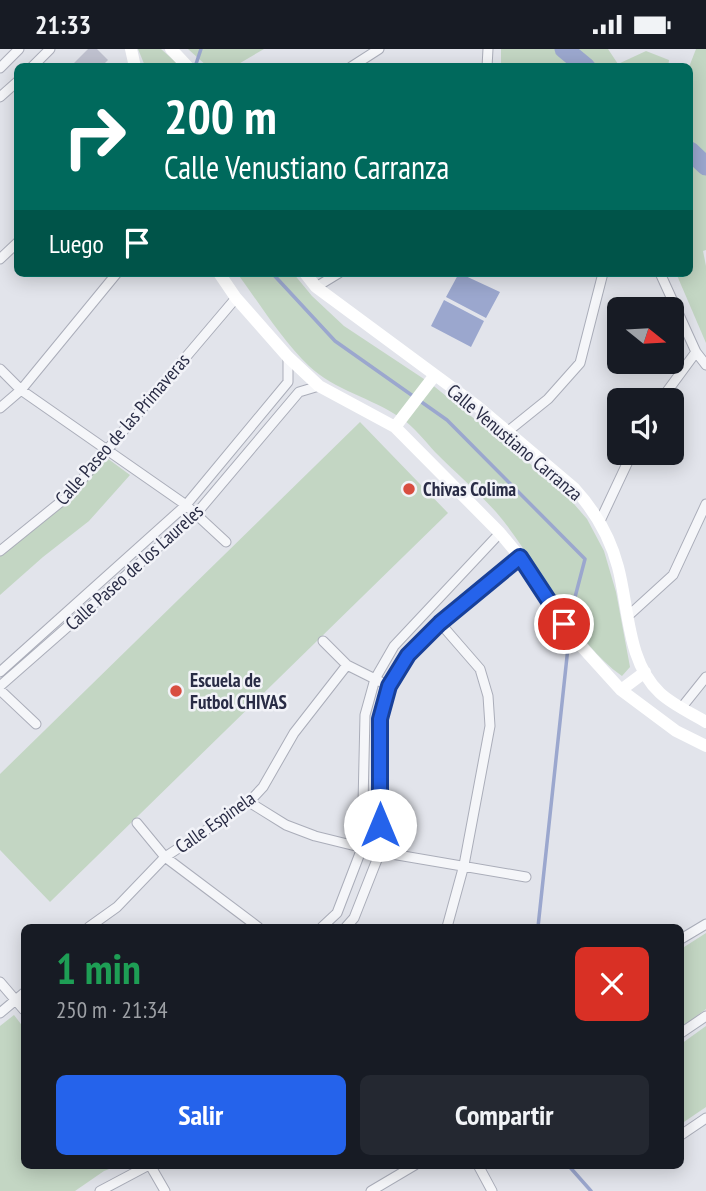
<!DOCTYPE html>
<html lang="es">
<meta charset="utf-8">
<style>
body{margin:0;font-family:"PT Sans Narrow",sans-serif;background:#242831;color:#f1f3f6;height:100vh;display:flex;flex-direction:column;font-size:26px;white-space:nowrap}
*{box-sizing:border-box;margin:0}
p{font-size:23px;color:#9ea1a6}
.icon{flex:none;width:38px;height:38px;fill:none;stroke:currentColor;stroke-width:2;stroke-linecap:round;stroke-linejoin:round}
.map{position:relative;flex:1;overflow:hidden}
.details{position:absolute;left:21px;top:875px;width:663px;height:245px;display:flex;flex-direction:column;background:#171b24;border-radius:10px;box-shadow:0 4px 18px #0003}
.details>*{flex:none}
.top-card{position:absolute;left:14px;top:14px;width:679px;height:214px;border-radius:10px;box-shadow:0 4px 18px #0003;background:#00695c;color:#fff;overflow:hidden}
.needle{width:46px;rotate:108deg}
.buttons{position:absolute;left:607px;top:248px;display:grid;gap:14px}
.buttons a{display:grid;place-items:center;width:77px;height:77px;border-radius:10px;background:#171b24;box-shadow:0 4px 18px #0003;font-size:35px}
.pin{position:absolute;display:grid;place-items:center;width:60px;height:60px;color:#fff;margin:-30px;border:4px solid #fff;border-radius:50%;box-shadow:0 2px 7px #0007}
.me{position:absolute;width:77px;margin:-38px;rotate:0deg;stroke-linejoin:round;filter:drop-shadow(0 0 5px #0008)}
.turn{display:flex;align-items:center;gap:24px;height:147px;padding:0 35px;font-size:32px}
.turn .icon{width:91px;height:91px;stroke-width:2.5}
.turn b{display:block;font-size:49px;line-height:60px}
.then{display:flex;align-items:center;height:66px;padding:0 35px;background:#0003;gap:14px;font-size:26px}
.round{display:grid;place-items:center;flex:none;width:74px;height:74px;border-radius:10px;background:#242831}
.headline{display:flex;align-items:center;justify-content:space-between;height:119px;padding:0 35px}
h1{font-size:42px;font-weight:700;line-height:52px;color:#1e9e55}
.action{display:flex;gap:14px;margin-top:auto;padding:14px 35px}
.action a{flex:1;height:80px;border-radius:10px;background:#2563eb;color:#fff;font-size:28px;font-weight:700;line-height:80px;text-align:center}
.action a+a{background:#242831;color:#f1f3f6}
.status{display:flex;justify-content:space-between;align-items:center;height:49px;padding:0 35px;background:#171b24;direction:ltr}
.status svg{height:19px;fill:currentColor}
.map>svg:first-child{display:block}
.green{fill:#c3d6c3}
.water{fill:#9ba7ce}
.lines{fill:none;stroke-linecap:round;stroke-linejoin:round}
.stream{stroke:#9ba7ce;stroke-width:3.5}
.river{stroke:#9ba7ce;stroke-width:19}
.building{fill:#bfc1cf}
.street-casing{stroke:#aaadb9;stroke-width:11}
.street{stroke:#f5f6f9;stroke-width:9}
.secondary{stroke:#fff;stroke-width:12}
.route-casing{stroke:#184099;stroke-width:18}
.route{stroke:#2563eb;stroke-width:12}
.poi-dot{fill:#d84e40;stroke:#f2f3f8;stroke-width:2.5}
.labels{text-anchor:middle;stroke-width:5;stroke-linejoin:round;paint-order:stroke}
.street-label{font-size:19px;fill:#292c45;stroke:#f2f3f8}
.poi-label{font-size:19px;font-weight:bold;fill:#292c45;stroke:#f2f3f8;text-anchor:start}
</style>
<div class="status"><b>21:33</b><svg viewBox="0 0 49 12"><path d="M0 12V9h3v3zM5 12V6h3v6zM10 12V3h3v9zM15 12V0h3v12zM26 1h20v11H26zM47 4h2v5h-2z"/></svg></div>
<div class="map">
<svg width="706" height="1142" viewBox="0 0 706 1142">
<rect width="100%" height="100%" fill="#e2e4eb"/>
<path class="green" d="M138,0H161L180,17H145Z
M188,0H264L235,17L208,18Z
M501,0H608L618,15L646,2L669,11L668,18L501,17Z
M696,0H706V201L703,202L706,217V294L676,224H690L689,18Z
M237,224H293L312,247L344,277L430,334L561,440L587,470L604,502L616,543L630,618L622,627C568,588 540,514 496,463C477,442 455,423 435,403C425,392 414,378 401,369C372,349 334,341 309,317C281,290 260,255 237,224Z
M360,373L448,464L50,853L0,801V725Z
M107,409L130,426L89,472L43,508L0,546V506L66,455Z
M706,884V960L681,979V900Z
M14,966L24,979V1116L117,1117L104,1122L75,1142H0V977Z
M706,977V1058L681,1075V995Z"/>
<path class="water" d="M459,224L500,243L486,269L446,248Z
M444,251L484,272L471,298L431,277Z"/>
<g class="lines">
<path class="stream" d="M195,18L201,0
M272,224L335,292L447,371L585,510L574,552L570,578
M538,878L569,589
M568,1116L591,1142"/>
<path class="river" d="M564,0L586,18
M690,102L706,117"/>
</g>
<path class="building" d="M88,0H97L108,11L101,18H70Z"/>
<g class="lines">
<defs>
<path id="street" d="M32,18L50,0
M351,18L379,0
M487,18L488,0
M0,19L19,0
M0,48L18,32
M0,210L18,193
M660,224L696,303L706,316
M316,238L339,224
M0,320L21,341L186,456L226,493
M660,352L696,303
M0,359L21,341L117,224
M507,383L548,350L580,314L603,224
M600,472L632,404
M0,502L68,447L236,249
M628,567L673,526L706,455
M440,574L480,620L488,647L490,677L464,816L447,878
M323,592L347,616L389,637
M0,623L186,456L288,333V308
M0,637L196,465L299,343L319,337
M0,641L36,675
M682,658L706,628
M249,753L286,776L315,787L380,803L526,828
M137,774L165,808L258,878
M89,878L117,858L165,808L249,753L263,738L294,684L347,616
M322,878L337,864L362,799L365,666L375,630L394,597L500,484
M346,878L354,869L380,803V670L389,637L408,606L440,574L520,508
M681,890L706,875
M0,933L24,961
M0,964L24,944
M681,984L706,967
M681,1086L706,1069
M150,1116L165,1142
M478,1116L492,1142
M100,1142L149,1116
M371,1142L415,1116"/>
</defs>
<use href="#street" class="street-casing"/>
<use href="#street" class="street"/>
<path class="secondary" d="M131,0L135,18
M171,0L188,18
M219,224L236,249L288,308L319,337L395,378L500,484L520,508L573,588L621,641L676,682L706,697
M305,224L316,238L477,357L574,439C595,462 610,487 618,518C629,559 627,613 660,644C673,656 691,664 706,673
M395,378L435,326
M621,641L645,623"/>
</g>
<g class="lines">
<defs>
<path id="route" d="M380,776V670L389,637L408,606L440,574L520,508L564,575"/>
</defs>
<use href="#route" class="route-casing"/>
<use href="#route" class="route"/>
</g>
<g class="poi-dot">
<circle cx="409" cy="440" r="7"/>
<circle cx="176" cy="642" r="7"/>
</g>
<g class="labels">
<g class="street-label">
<text transform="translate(122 380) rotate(-49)" y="7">Calle Paseo de las Primaveras</text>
<text transform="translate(515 393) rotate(40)" y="7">Calle Venustiano Carranza</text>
<text transform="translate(134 518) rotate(-42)" y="7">Calle Paseo de los Laureles</text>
<text transform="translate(215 773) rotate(-35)" y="7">Calle Espinela</text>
</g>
<g class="poi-label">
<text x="423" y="447">Chivas Colima</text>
<text x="190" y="638">Escuela de<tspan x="190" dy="22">Futbol CHIVAS</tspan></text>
</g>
</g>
</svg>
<div class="buttons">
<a><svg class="needle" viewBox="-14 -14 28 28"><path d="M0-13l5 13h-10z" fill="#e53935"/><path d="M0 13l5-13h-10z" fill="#9ea1a6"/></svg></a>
<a><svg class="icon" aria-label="sound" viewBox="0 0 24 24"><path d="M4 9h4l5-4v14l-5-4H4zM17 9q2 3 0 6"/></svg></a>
</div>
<div class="pin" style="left:564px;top:575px;background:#d93025"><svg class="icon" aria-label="arrive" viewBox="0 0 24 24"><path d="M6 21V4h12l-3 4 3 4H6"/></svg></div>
<svg class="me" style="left:380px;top:776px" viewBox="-20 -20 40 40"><circle r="19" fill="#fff"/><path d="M0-13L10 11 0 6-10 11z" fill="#2563eb"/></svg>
<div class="top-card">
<div class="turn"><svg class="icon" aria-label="right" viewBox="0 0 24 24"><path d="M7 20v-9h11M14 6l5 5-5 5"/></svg><div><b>200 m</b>Calle Venustiano Carranza</div></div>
<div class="then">Luego<svg class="icon" aria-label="arrive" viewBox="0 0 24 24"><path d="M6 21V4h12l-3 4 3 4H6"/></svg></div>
</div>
<section class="details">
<div class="headline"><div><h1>1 min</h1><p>250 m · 21:34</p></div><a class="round" style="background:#d93025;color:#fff"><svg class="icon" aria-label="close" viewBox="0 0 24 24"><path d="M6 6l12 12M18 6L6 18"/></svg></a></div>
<div class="action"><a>Salir</a><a>Compartir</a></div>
</section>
</div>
